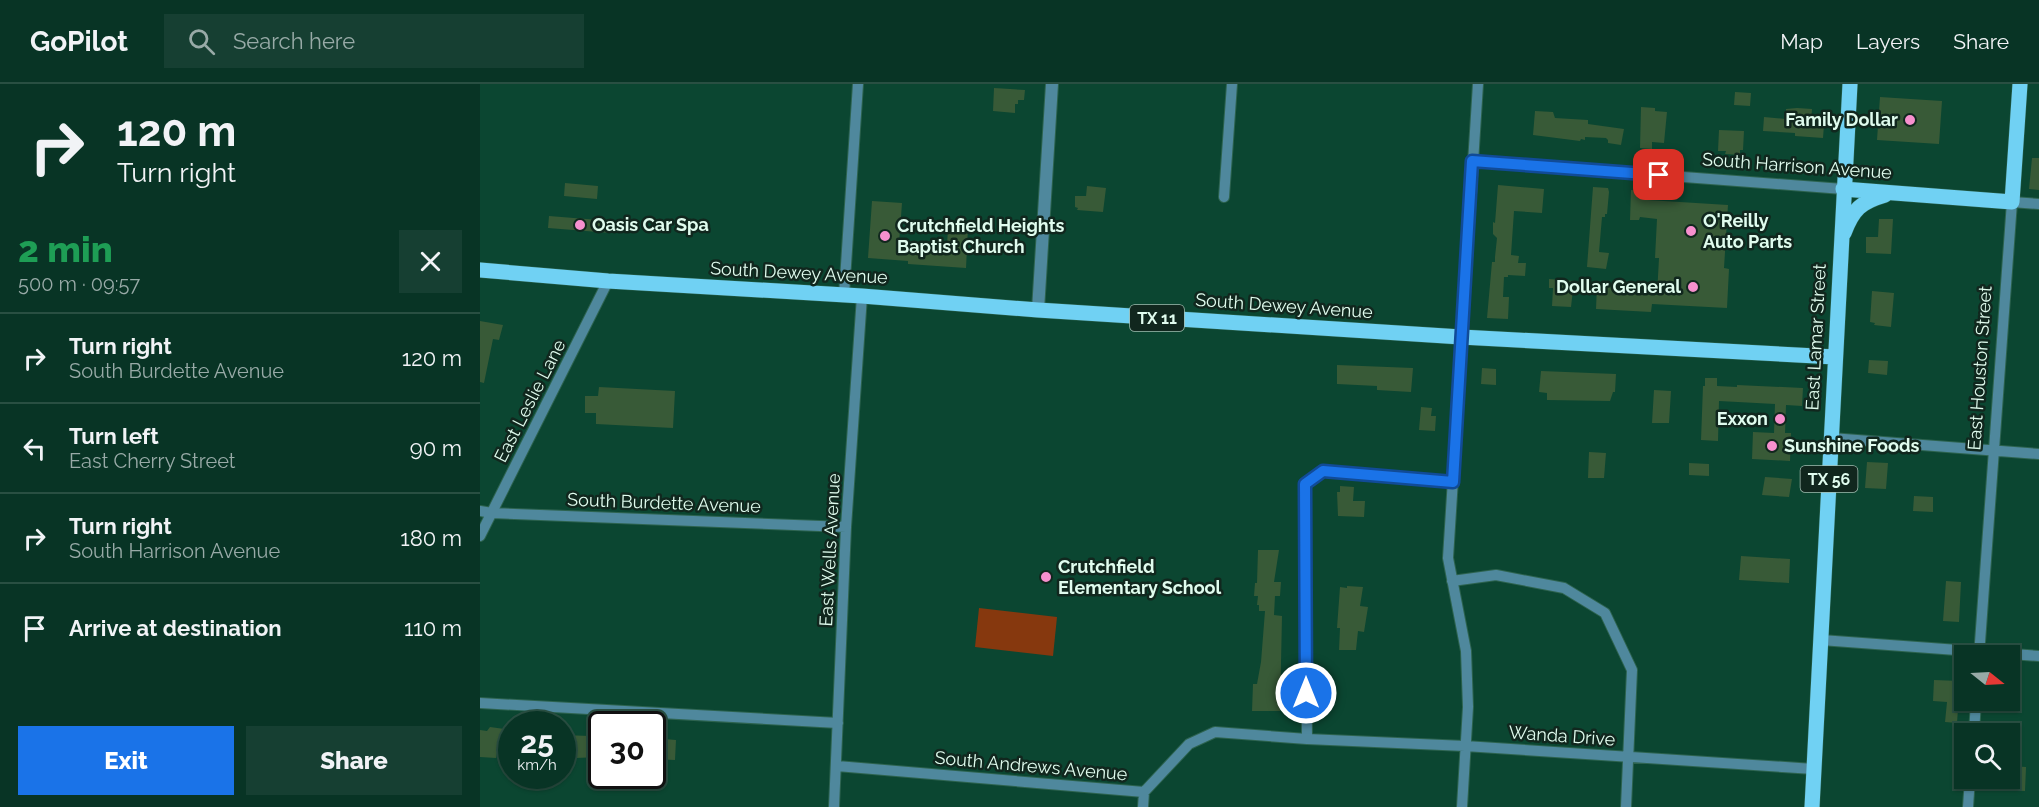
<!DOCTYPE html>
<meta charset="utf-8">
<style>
body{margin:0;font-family:Raleway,sans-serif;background:#163f32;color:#f1f3f6;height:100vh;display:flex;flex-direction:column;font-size:22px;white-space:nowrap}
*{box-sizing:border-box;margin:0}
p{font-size:20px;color:#98aaa7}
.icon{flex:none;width:33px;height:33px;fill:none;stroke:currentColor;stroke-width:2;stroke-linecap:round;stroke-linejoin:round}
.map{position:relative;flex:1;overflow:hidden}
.drawer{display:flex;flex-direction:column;background:#083425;width:480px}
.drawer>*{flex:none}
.banner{background:#083425;color:#f1f3f6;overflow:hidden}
.needle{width:39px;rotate:108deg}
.buttons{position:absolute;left:1474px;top:561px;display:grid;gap:12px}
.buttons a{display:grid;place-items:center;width:66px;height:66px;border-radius:0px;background:#083425;box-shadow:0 2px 4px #0004,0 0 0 2px #294f42;font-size:30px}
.speed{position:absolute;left:18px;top:627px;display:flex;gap:12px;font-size:30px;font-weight:700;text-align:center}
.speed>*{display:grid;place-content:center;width:78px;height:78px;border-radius:50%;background:#083425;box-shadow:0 2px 4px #0004,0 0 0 2px #294f42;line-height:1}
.speed small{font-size:15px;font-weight:400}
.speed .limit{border:3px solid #111;border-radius:9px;background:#fff;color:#111}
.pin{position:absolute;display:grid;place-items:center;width:51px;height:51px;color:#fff;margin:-26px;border-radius:12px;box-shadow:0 3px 9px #0006}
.me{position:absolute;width:66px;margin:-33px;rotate:0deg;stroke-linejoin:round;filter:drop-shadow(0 0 4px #0008)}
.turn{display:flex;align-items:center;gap:21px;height:126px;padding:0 18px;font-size:27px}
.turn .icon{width:78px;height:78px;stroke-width:2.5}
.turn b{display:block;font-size:42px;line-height:51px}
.round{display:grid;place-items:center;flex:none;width:63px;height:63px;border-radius:0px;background:#163f32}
.head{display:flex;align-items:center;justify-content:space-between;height:102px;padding:0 18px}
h1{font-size:36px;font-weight:800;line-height:45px;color:#1e9e55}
.action{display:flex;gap:12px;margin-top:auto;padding:12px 18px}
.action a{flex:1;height:69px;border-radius:0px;background:#1a73e8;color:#fff;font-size:24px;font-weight:800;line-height:69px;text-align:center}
.action a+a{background:#163f32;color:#f1f3f6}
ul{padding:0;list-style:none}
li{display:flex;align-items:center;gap:18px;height:90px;padding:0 18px;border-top:2px solid #294f42}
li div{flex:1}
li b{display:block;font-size:22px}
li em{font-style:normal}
header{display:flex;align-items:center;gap:36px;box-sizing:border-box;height:84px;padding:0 30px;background:#083425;border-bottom:2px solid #294f42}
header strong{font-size:28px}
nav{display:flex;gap:33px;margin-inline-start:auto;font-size:21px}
.search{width:420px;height:54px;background:#163f32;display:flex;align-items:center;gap:15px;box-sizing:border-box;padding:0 21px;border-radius:0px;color:#98aaa7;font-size:22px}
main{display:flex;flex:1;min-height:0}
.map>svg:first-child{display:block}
.green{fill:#86380e}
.building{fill:#385a37}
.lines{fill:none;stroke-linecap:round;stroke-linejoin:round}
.minor-casing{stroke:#2d634f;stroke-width:12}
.tertiary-casing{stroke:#2d634f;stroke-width:14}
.primary-casing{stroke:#2d634f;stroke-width:16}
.minor{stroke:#4f889d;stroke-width:10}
.tertiary{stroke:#4f889d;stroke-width:12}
.primary{stroke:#70d1f3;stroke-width:15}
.route-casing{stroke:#114b97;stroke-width:15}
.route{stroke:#1a73e8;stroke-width:10}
.poi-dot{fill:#f790ce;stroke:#11271e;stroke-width:2}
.labels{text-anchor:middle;stroke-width:5;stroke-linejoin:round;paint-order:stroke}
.shield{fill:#11271e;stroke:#a2bcb0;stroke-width:1.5}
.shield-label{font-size:16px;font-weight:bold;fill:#e0fcee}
.poi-label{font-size:18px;font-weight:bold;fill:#e0fcee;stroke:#11271e;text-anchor:start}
.street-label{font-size:18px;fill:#e0fcee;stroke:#11271e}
</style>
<header>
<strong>GoPilot</strong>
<div class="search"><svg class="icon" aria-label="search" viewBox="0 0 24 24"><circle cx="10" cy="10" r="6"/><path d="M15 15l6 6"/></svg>Search here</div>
<nav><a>Map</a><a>Layers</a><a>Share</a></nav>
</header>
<main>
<section class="drawer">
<div class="banner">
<div class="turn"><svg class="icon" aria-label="right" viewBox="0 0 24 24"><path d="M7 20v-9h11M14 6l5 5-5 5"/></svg><div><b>120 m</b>Turn right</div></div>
</div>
<div class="head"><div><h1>2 min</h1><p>500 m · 09:57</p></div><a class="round"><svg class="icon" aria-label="close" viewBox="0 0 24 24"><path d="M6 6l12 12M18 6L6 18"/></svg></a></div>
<ul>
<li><svg class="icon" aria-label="right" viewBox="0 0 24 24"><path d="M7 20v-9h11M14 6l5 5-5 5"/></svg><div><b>Turn right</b><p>South Burdette Avenue</p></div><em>120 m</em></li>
<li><svg class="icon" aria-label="left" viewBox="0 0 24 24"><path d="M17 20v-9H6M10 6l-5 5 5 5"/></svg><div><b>Turn left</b><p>East Cherry Street</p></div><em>90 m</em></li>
<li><svg class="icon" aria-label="right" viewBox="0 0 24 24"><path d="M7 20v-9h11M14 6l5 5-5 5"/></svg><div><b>Turn right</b><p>South Harrison Avenue</p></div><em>180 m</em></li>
<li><svg class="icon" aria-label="arrive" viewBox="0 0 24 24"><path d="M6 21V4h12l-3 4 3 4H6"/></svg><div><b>Arrive at destination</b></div><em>110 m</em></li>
</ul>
<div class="action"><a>Exit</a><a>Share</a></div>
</section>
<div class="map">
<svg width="1559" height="723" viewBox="0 0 1559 723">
<rect width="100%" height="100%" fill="#0b4631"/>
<path class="green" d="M499,524L577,533L573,572L495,563Z"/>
<path class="building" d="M514,4L545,6L544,16H538V20H535V29L513,27Z
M1255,8L1271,9L1270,22L1254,21Z
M1400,13L1462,17L1459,60L1397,56Z
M1161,23L1175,24V27L1187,28L1184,59L1172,58V65L1160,64Z
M1317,24L1332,25L1331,41H1344L1343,54L1315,52V49L1283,47L1284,33L1306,35V25Z
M1055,27L1073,28L1075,34L1108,36V40L1144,45L1141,61L1128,59V56L1126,54L1105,53V56L1101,55L1100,57L1053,51Z
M1239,46L1264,47L1263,66H1260V71L1245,70L1246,67H1238Z
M1552,74H1559V106L1549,105Z
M85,99L118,102L117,115L84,112Z
M1018,101L1064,105L1062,129L1034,127L1031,171L1039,172L1038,179H1046L1045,192L1028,191V193H1024L1023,213H1029L1028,235L1007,234L1012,178H1015V173L1017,154L1013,150V138L1015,139Z
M607,102L626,104L623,128L597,126L598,124L595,123V112H606Z
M1113,103L1128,104L1129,108L1127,130H1125V133H1122L1119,168L1129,169L1126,185L1107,183Z
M1151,106L1169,108L1168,116L1248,121L1244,184L1249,185L1247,224L1172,220L1171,228L1116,225L1117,201L1142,203L1141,208L1177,211L1179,174H1175L1177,135L1160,133L1159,136H1150Z
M392,117L422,119L419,160L467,163L468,143L488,144L486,184L428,180V177L388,174Z
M69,132L131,137V149L68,144Z
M1399,135H1413L1411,170L1386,169V153H1398Z
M1069,195L1094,197L1091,223L1072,222L1073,204H1069Z
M1392,207L1414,209L1411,243L1394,241L1395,239L1390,238Z
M0,237L23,241L19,256L13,255L4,299L0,298Z
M1389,276L1408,277L1407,291L1388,289Z
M857,281L933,284L931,308L897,306V302L857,300Z
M1002,284L1016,285V301L1001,300Z
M1061,287L1136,290L1135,308H1133L1130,317L1067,316V309L1059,308Z
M1225,294H1237V302L1257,303V301L1323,304L1322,322L1306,321L1305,349H1311L1310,377L1272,375L1273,348L1294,349L1295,320L1239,317L1238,357L1221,356L1223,302H1225Z
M119,303L195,307L193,344L116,340V329H105V312H118Z
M1174,306L1191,307L1189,339H1172Z
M941,323L952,324L951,332H956L955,347L939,346Z
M1109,368L1126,369L1124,394H1108Z
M1387,378L1408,379L1406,405L1385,404Z
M1209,379L1229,380V392L1209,391Z
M1285,393L1312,395L1309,413L1282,411Z
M860,402L874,403L873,417H885L884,433L858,432L857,408H860Z
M1434,412L1453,413V428L1433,427Z
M778,466H799L794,498H801L800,512H795L794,531L802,532L800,627H772L773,600H777L781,578L785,527H779V521H777L778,512H774L775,499H777Z
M1261,472L1310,475L1309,499L1259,496Z
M1466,497L1481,498L1479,538L1463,537Z
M867,502L883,503L880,522L888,523L884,548L878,547L876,566H859L860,544H857L860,503L867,504Z
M1454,596L1480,597L1477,639L1465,638L1467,618L1453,617Z
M10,643L32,646V670L17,669L16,674L0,673V646L7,647Z
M111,649L122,650V673L95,674V666L82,670V651L110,652Z
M185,655L196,656L195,676L172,675V659L184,660Z
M1530,682L1546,683L1545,707L1518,706L1519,694H1530Z"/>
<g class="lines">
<defs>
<path id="minor" d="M992,77L1363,105
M744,113L752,0
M364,211L378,0
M1351,354L1559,370
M0,427L12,429L366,443
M0,452L128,197
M972,497L1016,491L1084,504L1125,529L1152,586L1146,723
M1341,556L1559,572
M1499,572L1532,118L1559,120
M0,619L358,639
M1494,650L1496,616
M827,655L825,400L843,387L973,398
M357,682L664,708L709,660L735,648L827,655L985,662L1334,685
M354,723L366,443L382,212
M663,723L664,708
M982,723L988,623L986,567L968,474L998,0
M1488,723L1490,694"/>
<path id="tertiary" d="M558,226L572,0"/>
<path id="primary" d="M1363,105L1532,118L1540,0
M1364,149C1373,125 1381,118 1405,111
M0,186L128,197L382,212L558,226L981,253L1355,273
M1332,723L1370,0"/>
</defs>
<use href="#minor" class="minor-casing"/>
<use href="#tertiary" class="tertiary-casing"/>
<use href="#primary" class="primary-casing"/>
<use href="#minor" class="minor"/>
<use href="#tertiary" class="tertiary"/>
<use href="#primary" class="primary"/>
</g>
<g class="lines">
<defs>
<path id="route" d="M826,609L825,400L843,387L973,398L992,77L1179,91"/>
</defs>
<use href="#route" class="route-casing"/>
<use href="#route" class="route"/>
</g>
<g class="poi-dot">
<circle cx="1430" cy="36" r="6"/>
<circle cx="100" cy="141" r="6"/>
<circle cx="1211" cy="147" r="6"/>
<circle cx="405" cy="152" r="6"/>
<circle cx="1213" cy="203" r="6"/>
<circle cx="1300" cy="335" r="6"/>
<circle cx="1292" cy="362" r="6"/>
<circle cx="566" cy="493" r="6"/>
</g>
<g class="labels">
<g class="shield">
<rect x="650" y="221" width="54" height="26" rx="4.5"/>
<rect x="1320.5" y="382" width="57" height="26" rx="4.5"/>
</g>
<g class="shield-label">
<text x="677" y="240">TX 11</text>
<text x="1349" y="401">TX 56</text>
</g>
<g class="poi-label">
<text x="1418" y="42" text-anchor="end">Family Dollar</text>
<text x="1223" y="143">O'Reilly<tspan x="1223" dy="21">Auto Parts</tspan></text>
<text x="112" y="147">Oasis Car Spa</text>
<text x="417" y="148">Crutchfield Heights<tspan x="417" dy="21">Baptist Church</tspan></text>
<text x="1201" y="209" text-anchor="end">Dollar General</text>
<text x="1288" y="341" text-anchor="end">Exxon</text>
<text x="1304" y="368">Sunshine Foods</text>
<text x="578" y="489">Crutchfield<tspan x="578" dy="21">Elementary School</tspan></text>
</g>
<g class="street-label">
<text transform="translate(1317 82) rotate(4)" y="6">South Harrison Avenue</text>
<text transform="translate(319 189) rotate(3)" y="6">South Dewey Avenue</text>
<text transform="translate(804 222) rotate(4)" y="6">South Dewey Avenue</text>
<text transform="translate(1336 253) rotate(-87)" y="6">East Lamar Street</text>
<text transform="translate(1500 284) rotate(-86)" y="6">East Houston Street</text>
<text transform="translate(50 317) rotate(-63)" y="6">East Leslie Lane</text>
<text transform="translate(184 419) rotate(2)" y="6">South Burdette Avenue</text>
<text transform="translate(350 466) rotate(-87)" y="6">East Wells Avenue</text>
<text transform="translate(1082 652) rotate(4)" y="6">Wanda Drive</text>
<text transform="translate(551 682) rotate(5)" y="6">South Andrews Avenue</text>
</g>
</g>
</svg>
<div class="buttons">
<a><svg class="needle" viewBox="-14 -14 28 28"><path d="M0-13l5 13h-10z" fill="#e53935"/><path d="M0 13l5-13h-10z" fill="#98aaa7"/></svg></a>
<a><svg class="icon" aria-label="search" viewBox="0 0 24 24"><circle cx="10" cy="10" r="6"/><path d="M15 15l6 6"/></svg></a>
</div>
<div class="speed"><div>25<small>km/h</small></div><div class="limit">30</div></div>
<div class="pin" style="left:1179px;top:91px;background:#d93025"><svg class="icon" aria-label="arrive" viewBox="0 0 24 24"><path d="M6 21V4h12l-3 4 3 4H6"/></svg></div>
<svg class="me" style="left:826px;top:609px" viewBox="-20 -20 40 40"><circle r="17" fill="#1a73e8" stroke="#fff" stroke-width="3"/><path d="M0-11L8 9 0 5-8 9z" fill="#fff"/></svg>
</div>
</main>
